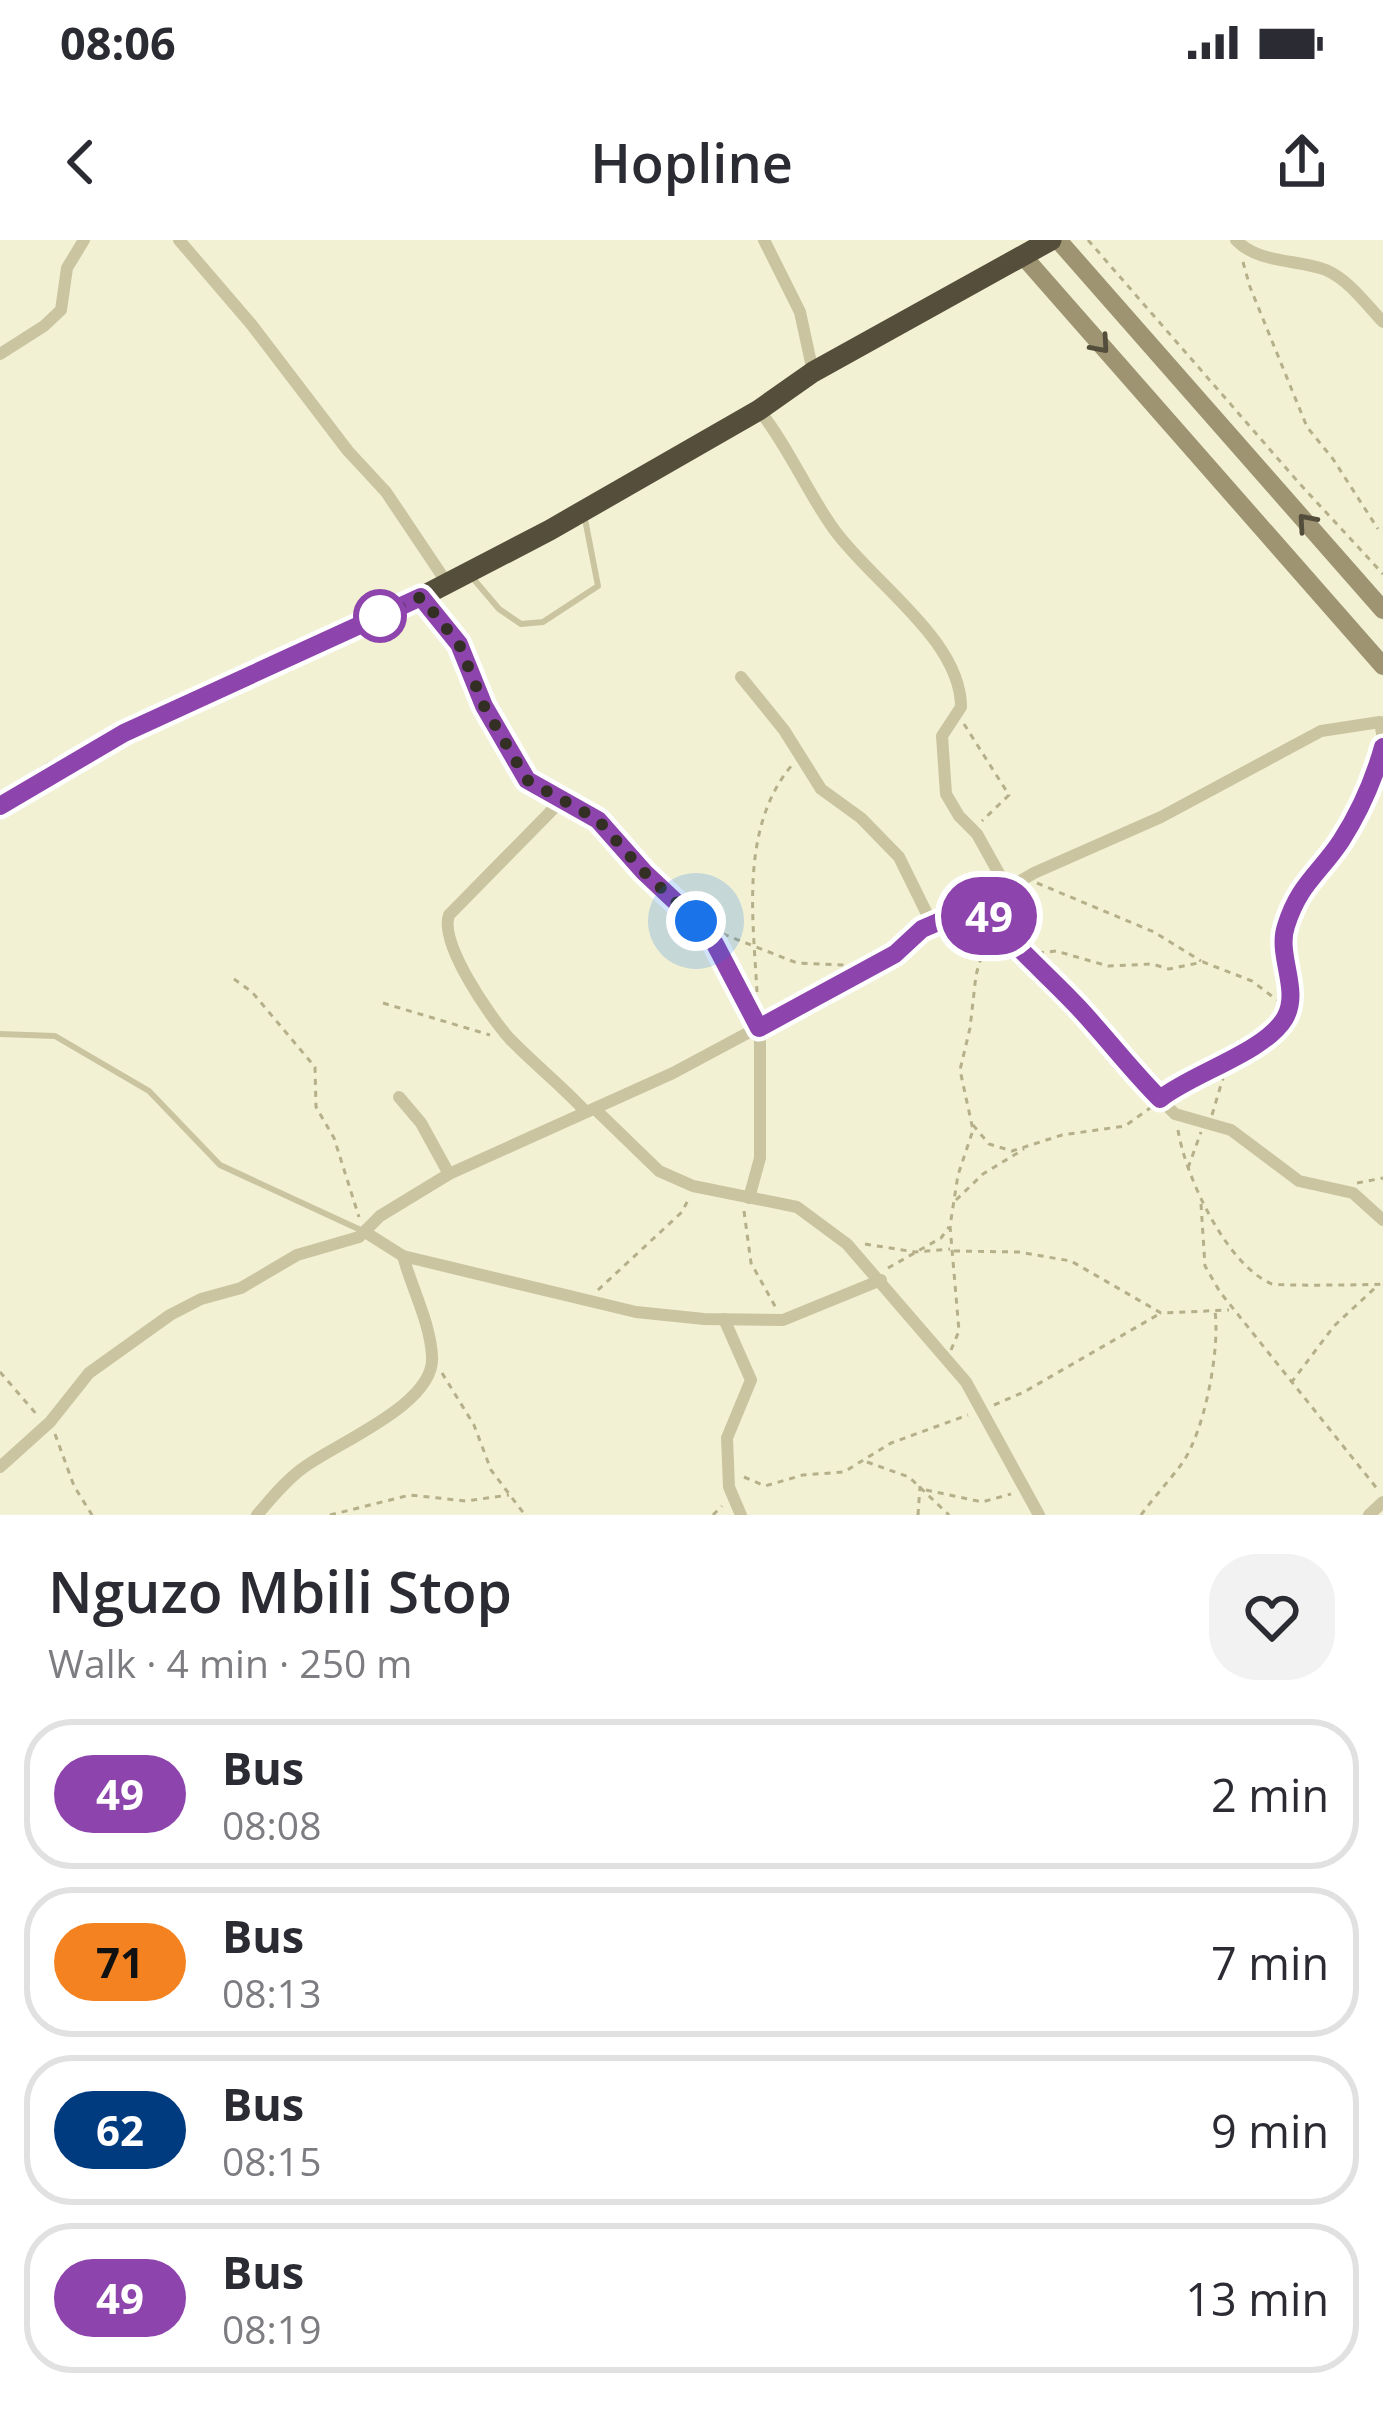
<!DOCTYPE html>
<meta charset="utf-8">
<style>
body{margin:0;font-family:"Open Sans",sans-serif;background:#f2f2f3;color:#2b2b33;height:100vh;display:flex;flex-direction:column;font-size:45px;white-space:nowrap}
*{box-sizing:border-box;margin:0}
p{font-size:39px;color:#7c7c81}
.icon{flex:none;width:66px;height:66px;fill:none;stroke:currentColor;stroke-width:2;stroke-linecap:round;stroke-linejoin:round}
.map{position:relative;height:1275px;overflow:hidden}
.panel{display:flex;flex-direction:column;background:#fff;flex:1}
.panel>*{flex:none}
.badge{padding:0 24px;border-radius:39px;font-size:42px;line-height:78px}
.you{position:absolute;width:60px;height:60px;margin:-30px;border:9px solid #fff;border-radius:50%;background:#1a73e8;box-shadow:0 0 0 18px #1a73e833}
.map>.badge{position:absolute;translate:-50% -50%;box-shadow:0 0 0 6px #fff}
.round{display:grid;place-items:center;flex:none;width:126px;height:126px;border-radius:48px;background:#f2f2f3}
.summary{display:flex;align-items:center;justify-content:space-between;height:204px;padding:0 48px}
h1{font-size:57px;font-weight:600;line-height:90px}
ul{padding:0;list-style:none}
li{display:flex;align-items:center;gap:36px;height:150px;margin:0 24px 18px;padding:0 24px;border:6px solid #e1e1e2;border-radius:48px}
li div{flex:1}
li b{display:block;font-size:45px}
li em{font-style:normal}
li .badge{min-width:132px;font-weight:700;text-align:center}
.status{display:flex;justify-content:space-between;align-items:center;height:84px;padding:0 60px;background:#fff;direction:ltr}
.status svg{height:33px;fill:currentColor}
header{display:flex;justify-content:space-between;align-items:center;height:156px;padding:0 48px;background:#fff;font-size:54px;font-weight:600}
.map>svg:first-child{display:block}
.lines{fill:none;stroke-linecap:round;stroke-linejoin:round}
.path{stroke:#b6b08a;stroke-width:3;stroke-dasharray:6 6;stroke-linecap:butt}
.lane{stroke:#cac5a0;stroke-width:6}
.street{stroke:#cac5a0;stroke-width:12}
.secondary{stroke:#9e9472;stroke-width:18}
.highway{stroke:#554e3a;stroke-width:21}
.oneway{stroke:#534d3b}
.line-casing{stroke:#fff;stroke-width:27}
.line{stroke:#8e44ad;stroke-width:18}
.walk{stroke:#332f24;stroke-width:12;stroke-dasharray:0 21.6}
.stop-dot{fill:#fff;stroke:#8e44ad;stroke-width:6}
</style>
<div class="status"><b>08:06</b><svg viewBox="0 0 49 12"><path d="M0 12V9h3v3zM5 12V6h3v6zM10 12V3h3v9zM15 12V0h3v12zM26 1h20v11H26zM47 4h2v5h-2z"/></svg></div>
<header><svg class="icon" aria-label="back" viewBox="0 0 24 24"><path d="M15 5l-7 7 7 7"/></svg>Hopline<svg class="icon" aria-label="share" viewBox="0 0 24 24"><path d="M12 15V3M7 8l5-5 5 5M5 13v7h14v-7"/></svg></header>
<div class="map">
<svg width="1383" height="1275" viewBox="0 0 1383 1275">
<rect width="100%" height="100%" fill="#f2f1d4"/>
<g class="lines">
<g class="path">
<polyline points="1088,0 1299,243 1383,334"/>
<polyline points="1243,22 1250,47 1307,187 1333,219 1378,289"/>
<polyline points="964,484 1009,555 982,581"/>
<polyline points="1037,643 1154,692 1201,721"/>
<polyline points="723,694 797,723 846,725"/>
<polyline points="1038,713 1056,711 1108,726 1152,724 1169,729 1203,722 1252,741 1277,760"/>
<polyline points="234,739 252,752 315,827 316,867 334,898 359,977"/>
<path d="M757,752C753,677 740,587 792,525"/>
<polyline points="383,763 490,795"/>
<polyline points="1212,875 1223,838"/>
<polyline points="973,885 989,904 1012,911 1062,895 1125,886 1153,866"/>
<path d="M1178,890C1185,935 1226,1025 1272,1044C1278,1046 1372,1045 1383,1044"/>
<polyline points="1188,928 1201,892"/>
<polyline points="1357,943 1383,938"/>
<polyline points="956,960 983,934 1024,909"/>
<polyline points="1201,964 1205,1026 1220,1052 1379,1251"/>
<polyline points="744,971 751,1023 776,1068"/>
<polyline points="865,1004 915,1012 950,1009"/>
<polyline points="954,1011 1018,1012 1071,1021 1161,1073 1229,1070"/>
<polyline points="888,1028 941,998 949,987"/>
<polyline points="598,1050 682,972 688,960"/>
<polyline points="951,1110 959,1091 950,986 958,935 973,890 960,830 970,788 976,735 988,693"/>
<polyline points="0,1132 38,1176"/>
<polyline points="442,1133 474,1185 491,1230 525,1275"/>
<polyline points="1291,1143 1334,1086 1376,1047"/>
<polyline points="994,1165 1024,1152 1161,1073"/>
<polyline points="55,1194 74,1246 92,1275"/>
<polyline points="867,1222 909,1237 949,1275"/>
<polyline points="744,1237 765,1246 803,1235 844,1232 891,1203 968,1175"/>
<polyline points="926,1250 982,1262 1011,1254"/>
<polyline points="330,1275 410,1255 466,1261 509,1255"/>
<polyline points="713,1275 722,1266"/>
<polyline points="918,1275 920,1246"/>
<path d="M1141,1275C1154,1257 1170,1240 1183,1222C1205,1189 1220,1110 1215,1071"/>
</g>
<g class="lane">
<polyline points="471,336 499,369 521,384 543,382 598,346 584,274"/>
<polyline points="0,794 55,796 149,851 220,925 365,992"/>
</g>
<g class="street">
<polyline points="179,0 251,84 348,211 386,252 447,343"/>
<polyline points="764,0 800,72 813,132"/>
<path d="M1236,0C1259,24 1297,19 1326,30C1349,40 1366,64 1383,82"/>
<polyline points="0,114 44,86 61,70 67,28 84,0"/>
<path d="M759,170C788,206 806,250 833,288C870,341 961,399 961,467L942,496L946,554L959,576L977,594L1007,648"/>
<polyline points="421,357 459,404 484,466 527,540 543,552 575,565 609,591 644,632 706,692 749,764 759,784 760,804 760,918 749,958"/>
<polyline points="741,437 784,490 821,549 861,578 899,617 932,684"/>
<path d="M562,560L449,675C439,703 490,777 510,799C534,824 562,846 586,872"/>
<polyline points="980,664 1004,695 1080,769 1125,824 1175,874 1231,890 1299,941 1353,953 1383,980"/>
<polyline points="399,857 421,883 449,934"/>
<path d="M1160,859C1191,834 1266,811 1285,778C1301,749 1276,711 1289,677C1300,645 1323,628 1341,601C1359,573 1374,539 1383,507"/>
<polyline points="595,869 659,931 693,946 797,967 847,1004 966,1142 1039,1275"/>
<polyline points="365,992 403,1016 636,1072 704,1079 783,1080 881,1040"/>
<polyline points="724,1079 751,1140 727,1198 729,1247 741,1275"/>
<polyline points="0,1227 50,1182 89,1133 170,1075 201,1059 241,1048 297,1015 359,997 380,976 449,934 673,833 895,714 932,684 980,664 1034,633 1161,577 1321,491 1380,482 1383,499"/>
<path d="M257,1275C271,1259 285,1241 303,1228C338,1202 436,1164 432,1116C430,1082 412,1049 403,1016"/>
<polyline points="1369,1275 1383,1262"/>
</g>
<g class="secondary">
<polyline points="1058,0 1383,370"/>
<polyline points="1024,17 1383,426"/>
</g>
<polyline class="highway" points="0,565 52,532 124,493 421,357 550,290 759,170 813,132 1051,0"/>
</g>
<defs><path id="oneway-chevron" d="M-2-3.5L2.5 0L-2 3.5" fill="none" stroke-width="1.6" stroke-linecap="round" stroke-linejoin="round" transform="scale(3)"/></defs>
<g class="oneway">
<use href="#oneway-chevron" transform="translate(1101 105) rotate(49)"/>
<use href="#oneway-chevron" transform="translate(1306 282) rotate(-131)"/>
</g>
<g class="lines">
<defs>
<path id="line" d="M0,566L124,493L421,357L459,404L484,466L527,540L598,580L644,632L696,681L715,704L759,788L895,714L922,689L980,664C1009,702 1045,732 1078,767C1106,797 1131,830 1160,859C1192,833 1264,813 1285,778C1301,750 1276,715 1286,686C1299,644 1319,634 1341,601C1359,573 1374,539 1383,507"/>
</defs>
<use href="#line" class="line-casing"/>
<use href="#line" class="line"/>
<polyline class="walk" points="380,376 421,357 459,404 484,466 527,540 598,580 644,632 696,681"/>
</g>
<circle class="stop-dot" cx="380" cy="376" r="24"/>
</svg>
<div class="you" style="left:696px;top:681px"></div>
<b class="badge" style="left:989px;top:676px;background:#8e44ad;color:#fff">49</b>
</div>
<section class="panel">
<div class="summary"><div><h1>Nguzo Mbili Stop</h1><p>Walk · 4 min · 250 m</p></div><a class="round"><svg class="icon" aria-label="heart" viewBox="0 0 24 24"><path d="M12 20l-8-8c-3-5 5-10 8-4 3-6 11-1 8 4z"/></svg></a></div>
<ul>
<li><span class="badge" style="background:#8e44ad;color:#fff">49</span><div><b>Bus</b><p>08:08</p></div><em>2 min</em></li>
<li><span class="badge" style="background:#f58220;color:#111">71</span><div><b>Bus</b><p>08:13</p></div><em>7 min</em></li>
<li><span class="badge" style="background:#003b80;color:#fff">62</span><div><b>Bus</b><p>08:15</p></div><em>9 min</em></li>
<li><span class="badge" style="background:#8e44ad;color:#fff">49</span><div><b>Bus</b><p>08:19</p></div><em>13 min</em></li>
</ul>
</section>
